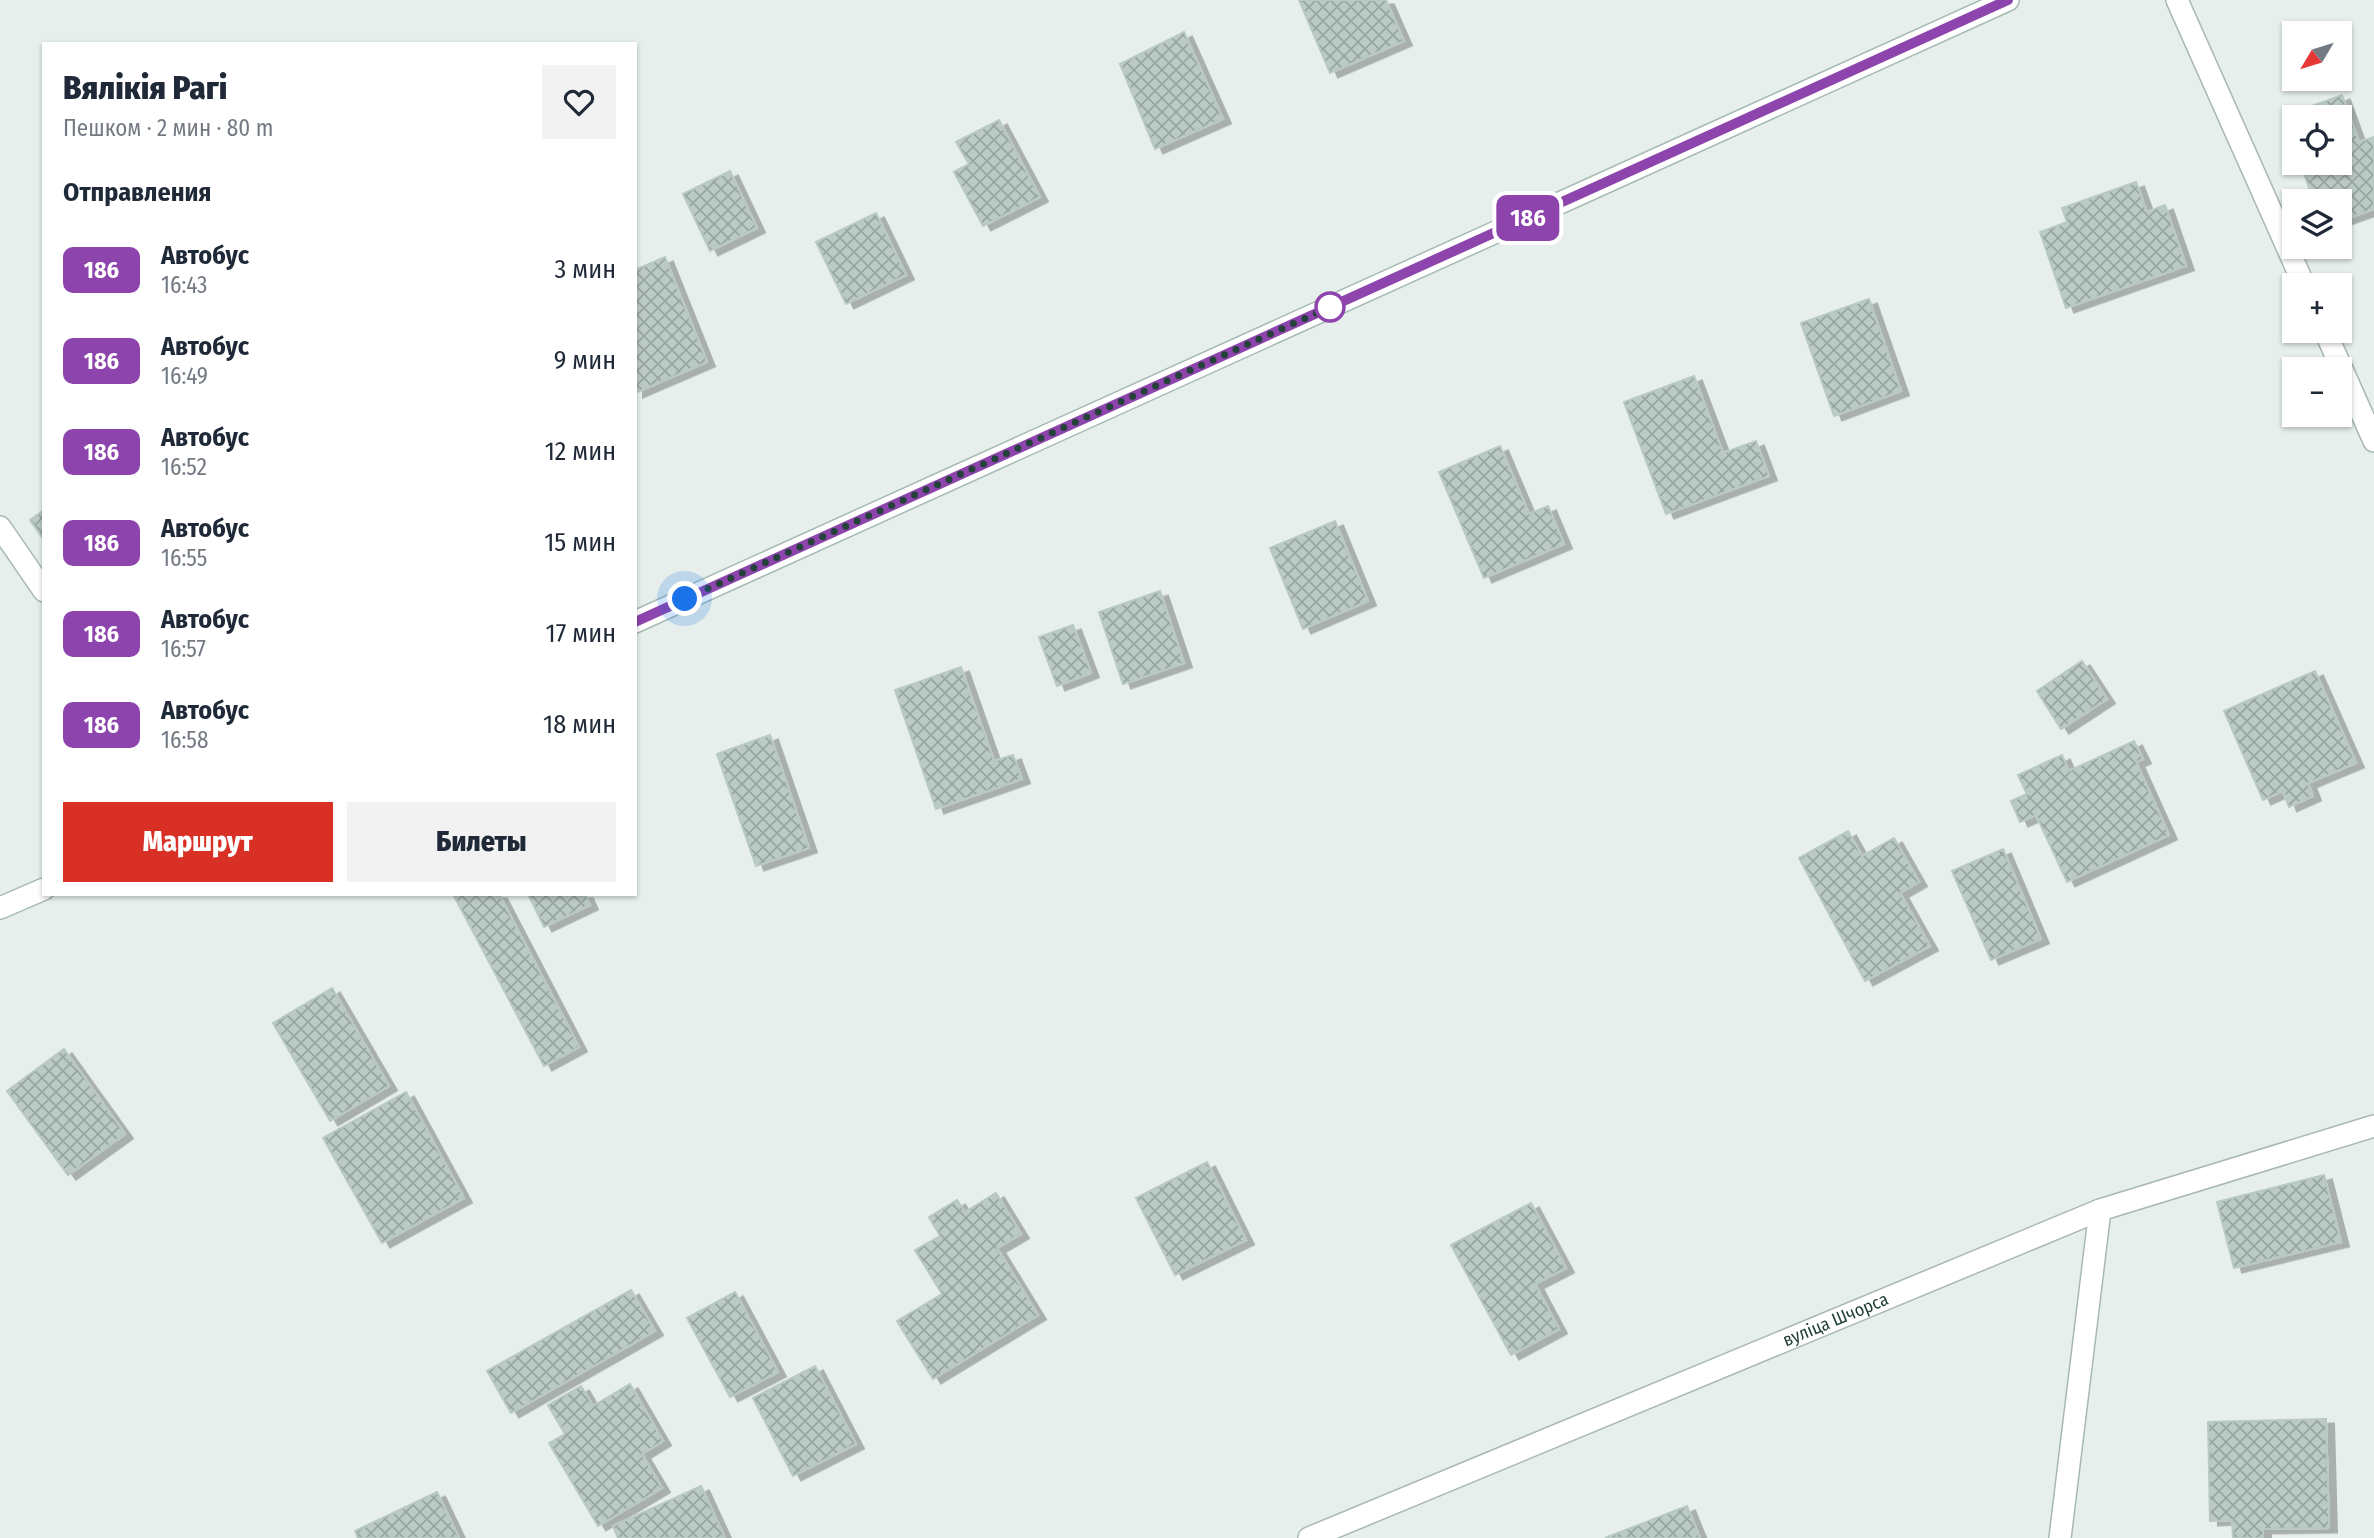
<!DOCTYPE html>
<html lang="ru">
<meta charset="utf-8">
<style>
body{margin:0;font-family:"Fira Sans Condensed",sans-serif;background:#f2f2f3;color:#1f2937;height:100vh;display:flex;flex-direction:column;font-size:26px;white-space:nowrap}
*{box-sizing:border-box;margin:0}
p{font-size:23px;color:#747a83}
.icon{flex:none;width:38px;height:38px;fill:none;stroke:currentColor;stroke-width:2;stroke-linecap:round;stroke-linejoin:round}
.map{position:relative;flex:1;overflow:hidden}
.drawer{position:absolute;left:42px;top:42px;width:595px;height:854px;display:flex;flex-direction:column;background:#fff;border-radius:0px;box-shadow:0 2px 5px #0004}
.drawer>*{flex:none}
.badge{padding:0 14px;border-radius:10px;font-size:24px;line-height:46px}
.needle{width:46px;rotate:232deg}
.tools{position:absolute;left:2282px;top:21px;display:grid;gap:14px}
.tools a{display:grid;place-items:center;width:70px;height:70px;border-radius:0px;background:#fff;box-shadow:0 2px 5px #0004;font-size:35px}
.you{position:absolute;width:35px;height:35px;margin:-18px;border:5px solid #fff;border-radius:50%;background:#1a73e8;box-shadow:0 0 0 10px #1a73e833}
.map>.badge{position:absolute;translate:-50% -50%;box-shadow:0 0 0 4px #fff}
h2{padding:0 21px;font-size:26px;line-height:63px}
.round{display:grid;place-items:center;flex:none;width:74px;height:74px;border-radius:0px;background:#f2f2f3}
.overview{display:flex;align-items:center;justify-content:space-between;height:119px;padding:0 21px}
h1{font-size:33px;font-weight:800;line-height:52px}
.action{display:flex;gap:14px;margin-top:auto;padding:14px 21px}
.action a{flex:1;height:80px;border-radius:0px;background:#d93025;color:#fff;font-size:28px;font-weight:800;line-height:80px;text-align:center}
.action a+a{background:#f2f2f3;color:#1f2937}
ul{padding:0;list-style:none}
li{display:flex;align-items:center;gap:21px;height:91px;padding:0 21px}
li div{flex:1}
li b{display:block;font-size:26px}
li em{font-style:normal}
li .badge{min-width:77px;font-weight:700;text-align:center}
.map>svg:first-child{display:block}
.building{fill:url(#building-cross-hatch);stroke:#b8c9c2;stroke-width:2;filter:url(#shadow)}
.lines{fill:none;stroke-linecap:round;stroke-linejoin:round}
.minor-casing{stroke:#a8b8b2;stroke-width:24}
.secondary-casing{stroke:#a4bbb3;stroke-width:24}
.minor{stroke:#fff;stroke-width:21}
.secondary{stroke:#fff;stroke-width:21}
.line-casing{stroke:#fff;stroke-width:16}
.line{stroke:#8e44ad;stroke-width:10}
.walk{stroke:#24423a;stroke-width:7;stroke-dasharray:0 12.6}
.stop-dot{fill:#fff;stroke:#8e44ad;stroke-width:3.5}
.labels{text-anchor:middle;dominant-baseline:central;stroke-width:5;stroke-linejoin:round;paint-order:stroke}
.street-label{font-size:18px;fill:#24423a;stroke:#f7fbf9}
</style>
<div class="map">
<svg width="2374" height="1538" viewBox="0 0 2374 1538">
<defs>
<pattern id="building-cross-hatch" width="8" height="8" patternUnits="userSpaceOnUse" patternTransform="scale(1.75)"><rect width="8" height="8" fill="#bbcac4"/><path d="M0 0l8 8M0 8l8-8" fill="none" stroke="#98a6a0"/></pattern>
<filter id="shadow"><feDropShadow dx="8" dy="4.5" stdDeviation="0" flood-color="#0004"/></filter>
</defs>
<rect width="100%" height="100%" fill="#e6efeb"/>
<g class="building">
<polygon points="1299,0 1386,0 1404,41 1330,73"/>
<polygon points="1184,32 1223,119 1155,149 1120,64"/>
<polygon points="2342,95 2359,142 2374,137 2374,209 2340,221 2340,201 2314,201 2300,163 2340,163 2340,117 2294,117 2294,145 2284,116"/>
<polygon points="999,120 1040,197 983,226 954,172 969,164 956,142"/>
<polygon points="730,171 757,228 710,251 683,194"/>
<polygon points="2136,182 2147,212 2165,205 2186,266 2066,308 2040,232 2067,222 2062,208"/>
<polygon points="876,213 906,275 846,304 816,242"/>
<polygon points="665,257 707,362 635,393 635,270"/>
<polygon points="1869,299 1901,391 1834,416 1801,323"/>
<polygon points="1694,376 1723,453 1756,441 1769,476 1666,514 1624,402"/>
<polygon points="1500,446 1529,514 1548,506 1564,544 1484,578 1439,472"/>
<polygon points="44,510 44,540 30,520"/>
<polygon points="1335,521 1368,601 1303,629 1270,548"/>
<polygon points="1160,591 1184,663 1123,684 1099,612"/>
<polygon points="1073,625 1091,673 1057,686 1039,637"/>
<polygon points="2082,661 2107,699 2061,729 2037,691"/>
<polygon points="961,667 994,761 1013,755 1022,779 936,809 895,690"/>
<polygon points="2315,671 2356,763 2308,783 2313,796 2289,807 2283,791 2263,800 2224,711"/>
<polygon points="770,735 809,848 756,866 717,754"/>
<polygon points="2134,741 2143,759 2136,762 2169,835 2067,882 2036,815 2020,822 2011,801 2027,794 2018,775 2062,755 2069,771"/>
<polygon points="1848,831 1862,856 1894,838 1919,882 1900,893 1930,946 1865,981 1799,858"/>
<polygon points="2003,849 2041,939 1991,960 1952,871"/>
<polygon points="453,894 499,894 579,1047 544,1066"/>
<polygon points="528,894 585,894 590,905 544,927"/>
<polygon points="332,988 389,1086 330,1121 273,1023"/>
<polygon points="64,1049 125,1134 68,1175 7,1091"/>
<polygon points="406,1092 464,1198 382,1243 323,1138"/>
<polygon points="1207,1162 1246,1240 1175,1275 1136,1198"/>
<polygon points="2324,1175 2341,1242 2234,1268 2217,1202"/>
<polygon points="996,1193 1021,1234 997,1248 1038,1315 933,1379 897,1321 942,1294 915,1250 940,1236 929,1217 957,1200 965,1212"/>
<polygon points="1531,1203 1566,1268 1535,1284 1559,1329 1511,1355 1451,1245"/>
<polygon points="631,1290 655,1331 511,1413 487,1371"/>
<polygon points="735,1292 778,1372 730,1397 687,1318"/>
<polygon points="815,1366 856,1444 793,1476 753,1398"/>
<polygon points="630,1384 663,1441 642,1454 662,1488 598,1526 549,1443 565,1434 548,1405 581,1386 593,1406"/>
<polygon points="2326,1419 2329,1528 2263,1529 2263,1538 2233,1538 2232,1520 2210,1521 2208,1422"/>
<polygon points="701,1486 725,1538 618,1538 613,1526"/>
<polygon points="437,1492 459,1538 358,1538 355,1531"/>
<polygon points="1687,1506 1700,1538 1605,1538"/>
</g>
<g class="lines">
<defs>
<g id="minor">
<polyline points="2177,0 2304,285"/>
<polyline points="2325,331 2374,441"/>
<polyline points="0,527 44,591"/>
<path id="s1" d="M1309,1538L2100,1210L2374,1126"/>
<polyline points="2060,1538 2100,1210"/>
</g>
<g id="secondary">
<polyline points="635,622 2008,0"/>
<polyline points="0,908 44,889"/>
</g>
</defs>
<use href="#minor" class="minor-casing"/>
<use href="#secondary" class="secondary-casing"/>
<use href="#minor" class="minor"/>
<use href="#secondary" class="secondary"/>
</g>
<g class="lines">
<defs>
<polyline id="line" points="635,622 2008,0"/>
</defs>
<use href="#line" class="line-casing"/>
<use href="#line" class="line"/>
<polyline class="walk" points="685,599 1330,307"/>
</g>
<circle class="stop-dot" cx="1330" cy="307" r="14"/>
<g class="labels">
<g class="street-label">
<text stroke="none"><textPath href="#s1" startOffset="570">вуліца Шчорса</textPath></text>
</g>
</g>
</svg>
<div class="tools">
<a><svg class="needle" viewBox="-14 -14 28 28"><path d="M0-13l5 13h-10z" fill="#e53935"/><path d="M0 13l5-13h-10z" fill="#747a83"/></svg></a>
<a><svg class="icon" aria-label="locate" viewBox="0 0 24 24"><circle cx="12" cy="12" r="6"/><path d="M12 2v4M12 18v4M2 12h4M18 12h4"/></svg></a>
<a><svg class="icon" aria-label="layers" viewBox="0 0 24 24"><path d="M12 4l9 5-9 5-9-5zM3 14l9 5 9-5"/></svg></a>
<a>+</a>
<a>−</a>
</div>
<div class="you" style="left:685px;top:599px"></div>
<b class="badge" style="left:1528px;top:218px;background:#8e44ad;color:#fff">186</b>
<section class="drawer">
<div class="overview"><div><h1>Вялікія Рагі</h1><p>Пешком · 2 мин · 80 m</p></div><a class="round"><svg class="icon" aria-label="heart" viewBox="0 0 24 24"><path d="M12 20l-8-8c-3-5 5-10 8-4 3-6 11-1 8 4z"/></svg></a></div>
<h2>Отправления</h2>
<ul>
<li><span class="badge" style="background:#8e44ad;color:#fff">186</span><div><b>Автобус</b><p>16:43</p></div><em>3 мин</em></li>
<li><span class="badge" style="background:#8e44ad;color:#fff">186</span><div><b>Автобус</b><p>16:49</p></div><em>9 мин</em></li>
<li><span class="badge" style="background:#8e44ad;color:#fff">186</span><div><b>Автобус</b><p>16:52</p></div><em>12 мин</em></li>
<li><span class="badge" style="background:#8e44ad;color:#fff">186</span><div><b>Автобус</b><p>16:55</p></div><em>15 мин</em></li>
<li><span class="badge" style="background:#8e44ad;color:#fff">186</span><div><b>Автобус</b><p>16:57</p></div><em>17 мин</em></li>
<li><span class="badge" style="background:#8e44ad;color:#fff">186</span><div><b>Автобус</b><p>16:58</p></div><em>18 мин</em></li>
</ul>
<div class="action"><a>Маршрут</a><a>Билеты</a></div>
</section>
</div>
